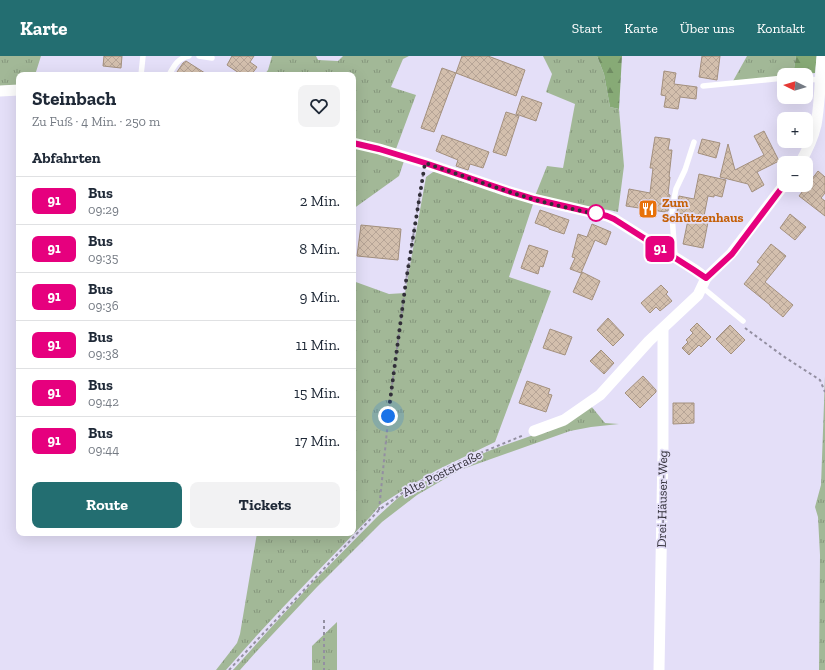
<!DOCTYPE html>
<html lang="de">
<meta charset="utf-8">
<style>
body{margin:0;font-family:"Zilla Slab",serif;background:#f2f2f3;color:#1f2937;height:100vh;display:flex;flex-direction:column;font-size:15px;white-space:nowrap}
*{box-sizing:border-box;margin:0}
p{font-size:13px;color:#747a83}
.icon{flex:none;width:22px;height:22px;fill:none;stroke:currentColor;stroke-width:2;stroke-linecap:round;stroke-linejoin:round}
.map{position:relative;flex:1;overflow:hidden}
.details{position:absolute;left:16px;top:16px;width:340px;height:464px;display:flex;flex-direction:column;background:#fff;border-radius:8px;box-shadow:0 4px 16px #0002}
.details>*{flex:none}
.badge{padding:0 8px;border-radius:6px;font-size:14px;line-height:26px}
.needle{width:26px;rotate:275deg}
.fabs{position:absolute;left:777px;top:12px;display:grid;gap:8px}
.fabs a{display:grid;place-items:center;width:36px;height:36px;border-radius:8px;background:#fff;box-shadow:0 4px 16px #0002;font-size:20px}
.you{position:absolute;width:20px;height:20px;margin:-10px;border:3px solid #fff;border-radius:50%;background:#1a73e8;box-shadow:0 0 0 6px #1a73e833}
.map>.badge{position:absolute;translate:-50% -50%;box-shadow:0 0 0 2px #fff}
h2{padding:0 16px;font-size:15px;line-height:36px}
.round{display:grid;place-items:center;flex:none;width:42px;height:42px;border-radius:8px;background:#f2f2f3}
.head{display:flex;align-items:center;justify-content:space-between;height:68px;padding:0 16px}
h1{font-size:19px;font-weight:700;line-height:30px}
.primary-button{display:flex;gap:8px;margin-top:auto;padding:8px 16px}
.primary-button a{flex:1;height:46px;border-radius:8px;background:#236e71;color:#fff;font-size:16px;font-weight:700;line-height:46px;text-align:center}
.primary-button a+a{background:#f2f2f3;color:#1f2937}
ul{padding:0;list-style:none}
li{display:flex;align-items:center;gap:12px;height:48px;padding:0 16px;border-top:1px solid #e0e1e3}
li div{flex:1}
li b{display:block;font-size:15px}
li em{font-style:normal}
li .badge{min-width:44px;font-weight:700;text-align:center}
header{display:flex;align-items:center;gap:24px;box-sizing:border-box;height:56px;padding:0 20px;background:#236e71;color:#fff}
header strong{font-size:19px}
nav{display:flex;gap:22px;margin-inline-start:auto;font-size:14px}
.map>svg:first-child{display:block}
.grass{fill:url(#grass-tufts)}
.forest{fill:url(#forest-firs)}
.building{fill:url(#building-cross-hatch);stroke:#a3907e}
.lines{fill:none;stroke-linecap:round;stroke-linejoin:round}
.path{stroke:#938fa1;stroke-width:2;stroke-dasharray:3 3;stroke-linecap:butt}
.service{stroke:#fff;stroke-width:5.5}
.minor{stroke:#fff;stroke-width:11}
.line-casing{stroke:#fff;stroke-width:9}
.line{stroke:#e6007e;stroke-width:6}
.walk{stroke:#312f38;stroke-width:4;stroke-dasharray:0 7.2}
.stop-dot{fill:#fff;stroke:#e6007e;stroke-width:2}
.labels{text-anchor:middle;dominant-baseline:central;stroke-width:3.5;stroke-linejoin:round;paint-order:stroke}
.food-label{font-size:13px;font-weight:bold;fill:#c56008;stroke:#e4dff8;text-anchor:start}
.street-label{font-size:13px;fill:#312f38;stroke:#e4dff8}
</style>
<header>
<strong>Karte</strong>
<nav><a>Start</a><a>Karte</a><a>Über uns</a><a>Kontakt</a></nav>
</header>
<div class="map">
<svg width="825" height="614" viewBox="0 0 825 614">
<defs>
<pattern id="grass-tufts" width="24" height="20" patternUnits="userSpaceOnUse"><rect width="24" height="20" fill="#a2b897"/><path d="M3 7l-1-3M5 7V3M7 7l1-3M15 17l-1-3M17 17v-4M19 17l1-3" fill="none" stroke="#85967c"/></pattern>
<pattern id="forest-firs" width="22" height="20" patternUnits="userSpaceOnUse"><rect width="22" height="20" fill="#87aa76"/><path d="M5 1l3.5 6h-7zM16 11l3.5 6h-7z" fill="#6f8b62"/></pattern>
<pattern id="building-cross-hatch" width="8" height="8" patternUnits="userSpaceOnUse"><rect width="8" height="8" fill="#d3bfad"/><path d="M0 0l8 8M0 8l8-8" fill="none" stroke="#b6a496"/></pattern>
</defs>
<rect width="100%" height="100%" fill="#e4dff8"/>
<g class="grass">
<polygon points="0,0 41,0 35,19 19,19 19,29 0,30"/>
<polygon points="272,0 316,0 318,4 338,5 343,0 409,0 403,3 391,31 416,39 396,93 353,83 353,19 264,19 268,14"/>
<polygon points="543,0 597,0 604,18 610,51 619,53 624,110 618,156 609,154 572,148 535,140 547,110 563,112 575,48 546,36 552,18"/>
<polygon points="747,0 796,0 793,19 784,19 784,20 733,25"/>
<polygon points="353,91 404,105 399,120 353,153"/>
<path d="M433,116H439L533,148L509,221L551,235L495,386L437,414L408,431L380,449L371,460C322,511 272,561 226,614H216L237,587L240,578L257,477H353V225L389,238L405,237L426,121Z"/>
<polygon points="825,320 825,614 819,614 820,499 818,461 815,451 821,429"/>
<polygon points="591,350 605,367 619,368 591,371 570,375 460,414 417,439 382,466 317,531 256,596 240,614 233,614 277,565 312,527 377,461 399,441 422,427 456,409 491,394 556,371"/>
<polygon points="337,566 337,614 312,614 312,590"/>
</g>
<g class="forest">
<polygon points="597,0 622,0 619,53 610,51 604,18"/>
<polygon points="796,0 817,0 815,17 793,19"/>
</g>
<g class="building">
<polygon points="104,0 122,0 121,12 103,10"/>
<polygon points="232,0 254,0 250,6 257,11 251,19 242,19 227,9"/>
<polygon points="462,0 488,0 525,14 516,40 456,17"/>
<polygon points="702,0 720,0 717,24 699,21"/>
<polygon points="186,5 208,19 175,19 183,7"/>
<polygon points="442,12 456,17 434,76 421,72"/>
<polygon points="664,15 676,17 674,28 697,31 696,43 680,41 678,53 664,51 666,40 661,39"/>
<polygon points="522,40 542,47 536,65 516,58"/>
<polygon points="506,56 519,60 506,100 493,96"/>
<polygon points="764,75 779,105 757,116 764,129 752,136 748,128 720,121 728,88 735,114 764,99 754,80"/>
<polygon points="442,79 489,96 483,112 470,108 468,114 456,110 458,104 436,95"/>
<polygon points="655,81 670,83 668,94 672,94 669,121 670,121 668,138 670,139 668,155 665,155 665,156 626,150 629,133 650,137 653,112 650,112"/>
<polygon points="702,83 720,87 716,102 698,97"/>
<polygon points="818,115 825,121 825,137 821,142 825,145 825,160 799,140"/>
<polygon points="699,118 726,124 722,141 714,139 714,141 708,140 704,160 709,161 703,192 683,188 689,159 677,157 679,140 694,143"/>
<polygon points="540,154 569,164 564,178 549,173 549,172 535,167"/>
<polygon points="790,158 806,171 795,184 780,172"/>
<polygon points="592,168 611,176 606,189 595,184 581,217 570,213 575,202 572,201 578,178 587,181"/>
<polygon points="361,169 401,173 398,204 357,200"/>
<polygon points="771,188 786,200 765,226 793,249 783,261 770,250 770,249 744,228 760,208 757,206"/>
<polygon points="529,189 548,195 543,211 540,210 538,218 521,212"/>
<polygon points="582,216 600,225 592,244 573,236"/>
<polygon points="661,229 668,236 666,238 672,245 660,255 656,251 650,257 641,247"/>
<polygon points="608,262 624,279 613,290 597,274"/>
<polygon points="697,267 711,281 701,291 699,289 689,299 682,292 688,286 686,284 693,277 690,274"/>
<polygon points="730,269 745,284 731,298 716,283"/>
<polygon points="550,273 572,281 565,299 543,292"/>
<polygon points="601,294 614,307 604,318 590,305"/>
<polygon points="643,320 656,334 656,336 640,352 625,337"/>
<polygon points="527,325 550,333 548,338 552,339 546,356 519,347"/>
<polygon points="673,347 694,347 694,367 673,368"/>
</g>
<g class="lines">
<g class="path">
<polyline points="745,272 783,300 820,324 825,336"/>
<polyline points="379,454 390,345 406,225 423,119"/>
<polyline points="324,564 324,614"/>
<polyline points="229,614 379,454 412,430 456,407 524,379"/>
</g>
<g class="service">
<polyline points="199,0 212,2"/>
<polyline points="141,19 143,0"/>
<path d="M169,19C174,10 178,2 189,0"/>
<polyline points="806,23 820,24"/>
<polyline points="703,30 784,22"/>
<polyline points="675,200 672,160 673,148 676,133 685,114 694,86"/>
<polyline points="702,231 743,265"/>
</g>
<g class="minor">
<polyline points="0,35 19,34"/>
<polyline points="353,87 379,93 425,107 507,135 534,143 607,160 614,163 695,214 706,222"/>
<path d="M800,107C807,95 813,82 816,69C820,47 820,23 822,0"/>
<polyline points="534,375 564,364 600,339 649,285 698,239 706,222 731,198 784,129"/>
<polyline points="659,614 663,396 663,273"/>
</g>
</g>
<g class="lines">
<defs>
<polyline id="line" points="353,87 379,93 425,107 508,135 534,143 607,160 614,163 694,214 706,222 732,198 784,129"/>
</defs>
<use href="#line" class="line-casing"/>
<use href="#line" class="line"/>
<path class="walk" d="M388,360L406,225L425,107C467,121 508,137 551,148C566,151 581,156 596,157"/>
</g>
<defs>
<symbol id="restaurant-square" viewBox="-11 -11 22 22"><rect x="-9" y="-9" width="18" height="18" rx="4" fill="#e8710a" stroke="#e4dff8"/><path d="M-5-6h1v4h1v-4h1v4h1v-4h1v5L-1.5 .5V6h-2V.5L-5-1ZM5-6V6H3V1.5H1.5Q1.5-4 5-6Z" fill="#fff"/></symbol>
</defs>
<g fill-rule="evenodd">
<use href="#restaurant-square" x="637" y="142" width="22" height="22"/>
</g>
<circle class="stop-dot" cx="596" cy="157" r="8"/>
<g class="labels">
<g class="food-label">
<text x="662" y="146">Zum<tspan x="662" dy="15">Schützenhaus</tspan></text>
</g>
<g class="street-label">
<text transform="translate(442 417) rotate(-27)">Alte Poststraße</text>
<text transform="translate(662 443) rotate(-89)">Drei-Häuser-Weg</text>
</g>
</g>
</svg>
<div class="fabs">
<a><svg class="needle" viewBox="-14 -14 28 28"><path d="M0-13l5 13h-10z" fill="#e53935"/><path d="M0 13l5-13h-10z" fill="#747a83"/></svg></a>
<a>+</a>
<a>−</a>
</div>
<div class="you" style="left:388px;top:360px"></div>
<b class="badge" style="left:660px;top:193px;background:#e6007e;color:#fff">91</b>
<section class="details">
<div class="head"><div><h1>Steinbach</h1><p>Zu Fuß · 4 Min. · 250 m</p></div><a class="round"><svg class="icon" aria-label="heart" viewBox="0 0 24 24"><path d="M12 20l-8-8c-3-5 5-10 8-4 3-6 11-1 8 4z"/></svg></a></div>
<h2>Abfahrten</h2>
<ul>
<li><span class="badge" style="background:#e6007e;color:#fff">91</span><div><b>Bus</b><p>09:29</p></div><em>2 Min.</em></li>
<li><span class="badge" style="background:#e6007e;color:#fff">91</span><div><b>Bus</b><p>09:35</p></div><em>8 Min.</em></li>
<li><span class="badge" style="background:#e6007e;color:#fff">91</span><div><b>Bus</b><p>09:36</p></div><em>9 Min.</em></li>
<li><span class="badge" style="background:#e6007e;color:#fff">91</span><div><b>Bus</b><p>09:38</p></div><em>11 Min.</em></li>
<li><span class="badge" style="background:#e6007e;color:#fff">91</span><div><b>Bus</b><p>09:42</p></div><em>15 Min.</em></li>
<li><span class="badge" style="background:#e6007e;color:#fff">91</span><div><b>Bus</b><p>09:44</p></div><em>17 Min.</em></li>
</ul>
<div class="primary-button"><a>Route</a><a>Tickets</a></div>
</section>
</div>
